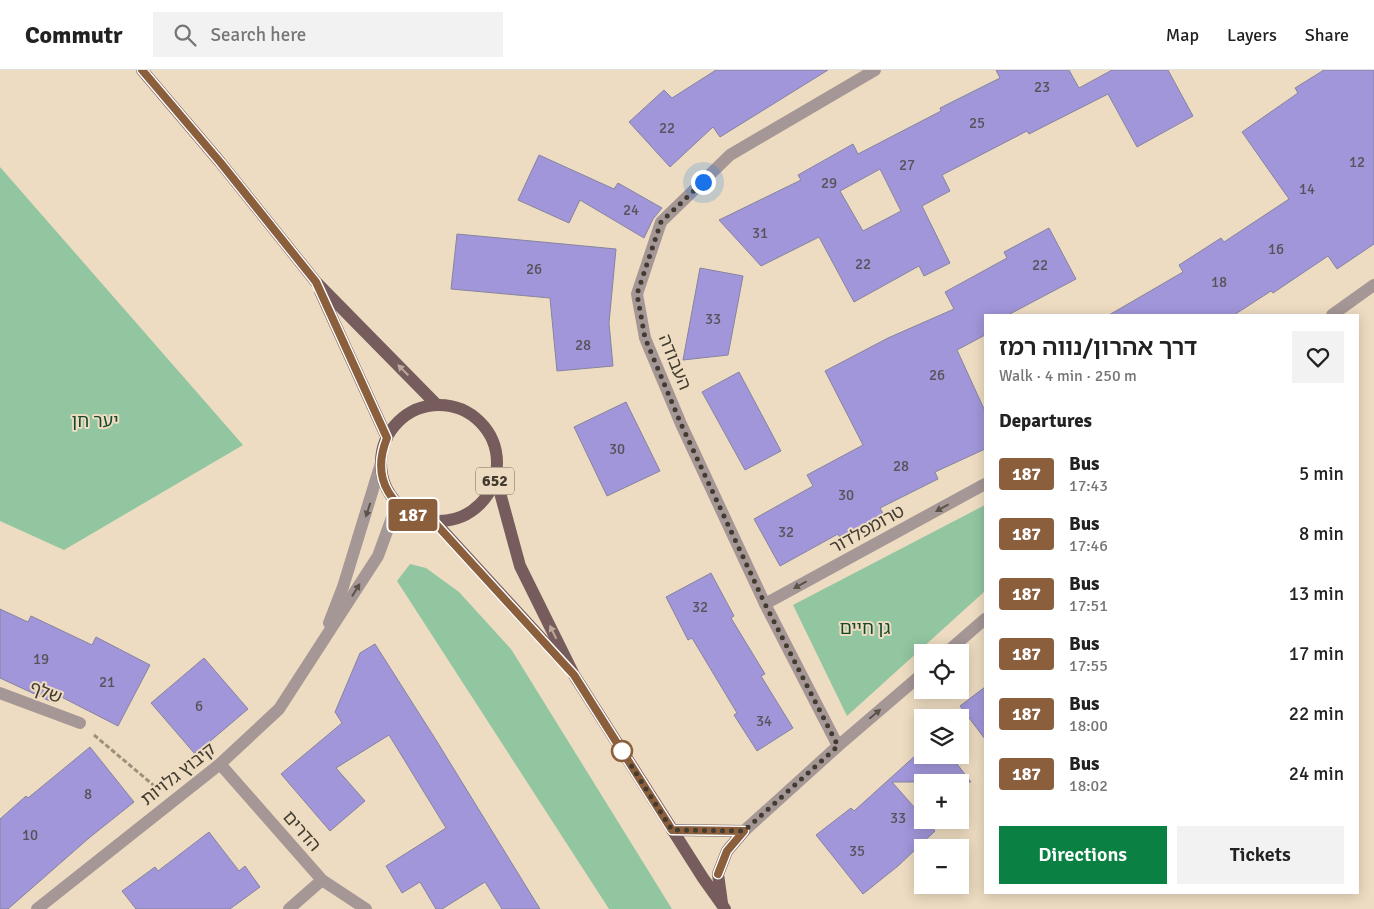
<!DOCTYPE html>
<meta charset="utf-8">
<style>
body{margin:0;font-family:Signika,"Noto Sans Hebrew",sans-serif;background:#f2f2f2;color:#222;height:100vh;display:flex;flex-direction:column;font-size:19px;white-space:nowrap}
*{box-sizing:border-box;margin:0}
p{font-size:16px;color:#767676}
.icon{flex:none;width:28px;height:28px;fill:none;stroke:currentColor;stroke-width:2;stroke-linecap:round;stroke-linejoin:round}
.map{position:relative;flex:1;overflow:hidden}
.panel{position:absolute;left:984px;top:244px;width:375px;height:580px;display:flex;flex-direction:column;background:#fff;border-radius:0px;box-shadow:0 2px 12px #0003}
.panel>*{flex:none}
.badge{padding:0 10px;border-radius:4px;font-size:18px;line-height:32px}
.tools{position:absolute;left:914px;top:574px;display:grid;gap:10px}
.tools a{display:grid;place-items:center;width:55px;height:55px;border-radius:0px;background:#fff;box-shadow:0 2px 12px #0003;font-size:25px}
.you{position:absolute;width:25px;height:25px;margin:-12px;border:4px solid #fff;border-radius:50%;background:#1a73e8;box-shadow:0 0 0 8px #1a73e833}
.map>.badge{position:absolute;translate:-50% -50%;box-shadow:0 0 0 2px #fff}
h2{padding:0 15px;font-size:19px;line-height:45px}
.round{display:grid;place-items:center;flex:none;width:52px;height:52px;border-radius:0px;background:#f2f2f2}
.headline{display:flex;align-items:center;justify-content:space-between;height:85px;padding:0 15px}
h1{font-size:24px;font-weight:600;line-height:38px}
.primary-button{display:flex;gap:10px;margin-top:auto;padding:10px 15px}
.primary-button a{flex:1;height:58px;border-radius:0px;background:#0b8043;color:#fff;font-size:20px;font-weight:600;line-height:58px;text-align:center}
.primary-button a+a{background:#f2f2f2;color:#222}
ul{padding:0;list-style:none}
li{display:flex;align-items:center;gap:15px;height:60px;padding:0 15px}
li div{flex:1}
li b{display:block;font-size:19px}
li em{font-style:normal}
li .badge{min-width:55px;font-weight:700;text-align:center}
header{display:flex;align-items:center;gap:30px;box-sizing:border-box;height:70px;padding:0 25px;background:#fff;border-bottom:1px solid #e0e0e0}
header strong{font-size:24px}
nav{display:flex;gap:28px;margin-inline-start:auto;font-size:18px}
.search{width:350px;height:45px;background:#f2f2f2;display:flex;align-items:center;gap:12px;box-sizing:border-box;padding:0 18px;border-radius:0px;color:#767676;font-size:19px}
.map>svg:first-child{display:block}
.green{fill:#91c6a1}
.building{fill:#a096d9;stroke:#87849f;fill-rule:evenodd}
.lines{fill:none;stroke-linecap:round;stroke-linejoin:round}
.path{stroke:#9d917d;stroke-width:3;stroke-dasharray:5 2.5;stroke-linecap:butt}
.minor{stroke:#a69797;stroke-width:12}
.major{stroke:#765c5d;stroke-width:12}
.oneway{fill:#bda999}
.oneway2{fill:#5b524a}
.line-casing{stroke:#fff;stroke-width:11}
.line{stroke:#8b5e3c;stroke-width:8}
.walk{stroke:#423b30;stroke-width:5;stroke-dasharray:0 9}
.stop-dot{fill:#fff;stroke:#8b5e3c;stroke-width:2.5}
.labels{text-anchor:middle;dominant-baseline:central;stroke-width:4;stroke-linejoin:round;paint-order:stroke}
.number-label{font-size:15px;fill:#5a525a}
.shield{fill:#eddcc1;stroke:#756b5c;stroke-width:1}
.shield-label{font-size:16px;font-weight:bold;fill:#423b30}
.street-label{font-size:18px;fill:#423b30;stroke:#eddcc1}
.park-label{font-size:18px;fill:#15492a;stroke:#eddcc1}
</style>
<header>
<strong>Commutr</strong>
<div class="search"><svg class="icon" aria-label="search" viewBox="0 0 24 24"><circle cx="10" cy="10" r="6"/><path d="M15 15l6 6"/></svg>Search here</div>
<nav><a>Map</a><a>Layers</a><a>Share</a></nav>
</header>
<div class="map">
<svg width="1374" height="839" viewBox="0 0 1374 839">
<rect width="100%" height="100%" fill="#eddcc1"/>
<g class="green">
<polygon points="0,97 243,375 64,480 0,451"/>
<polygon points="985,435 985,521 847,646 793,535"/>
<polygon points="410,494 426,498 459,522 511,579 672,839 609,839 397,511"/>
</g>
<g class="building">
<polygon points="716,0 828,0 720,67 713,57 670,97 629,52 664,20 672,28"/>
<path d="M996,0H1069L1079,18L1112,0H1168L1193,46L1137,77L1108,24L1029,64L1027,61L942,105L950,121L922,136L950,193L924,206L919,196L854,232L819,167L761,196L719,150L801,110L798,105L853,74L858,84L941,41L940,38L1000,8ZM880,99L901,141L863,161L840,121Z"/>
<polygon points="1324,0 1374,0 1374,174 1337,199 1328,186 1273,223 1271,221 1234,245 1109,245 1183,202 1179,195 1221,168 1224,172 1289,129 1242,62 1298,23 1295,18"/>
<polygon points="539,85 614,119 618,113 662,138 653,149 644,168 580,130 569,153 518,130"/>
<polygon points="1049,158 1076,209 1008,245 985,245 985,265 957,280 985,341 985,379 935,402 938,409 880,438 884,445 840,468 838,464 780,496 754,449 813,416 807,405 863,375 825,301 888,268 954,239 945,222 1007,188 1004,182"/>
<polygon points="457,164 616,179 609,253 613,296 557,301 550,228 451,219"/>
<polygon points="700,198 743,206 728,285 683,290"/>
<polygon points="739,302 781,381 745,400 702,322"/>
<polygon points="626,332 660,401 607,426 574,357"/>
<polygon points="711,503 734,546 731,548 765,604 761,606 793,658 757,681 734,645 737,643 692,568 688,570 666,527"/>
<polygon points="0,539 28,552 31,546 92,575 96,567 150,595 118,656 40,616 54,633 0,608"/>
<polygon points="375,574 436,670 540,839 502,839 485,812 442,839 436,839 420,812 402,823 386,796 446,758 389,665 336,698 365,731 330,761 281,704 342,653 335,642 360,583"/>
<polygon points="204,588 248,639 195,684 151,633"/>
<polygon points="985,617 985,669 960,636"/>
<polygon points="90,677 134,732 89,768 8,839 0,839 0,749 26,726 28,728"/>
<polygon points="916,685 950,685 971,712 892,712 922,746 922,750 926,750 935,761 898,796 863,824 816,765 851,738 854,741"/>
<polygon points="209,762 239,801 245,796 260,817 230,839 136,839 122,821 155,797 158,801"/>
</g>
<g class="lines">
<polyline class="path" points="94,665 158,719"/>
<g class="minor">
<polyline points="1332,245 1374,215"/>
<polyline points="765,534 985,414"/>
<polyline points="329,553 343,517 381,393"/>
<polyline points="947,582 985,549"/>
<polyline points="0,623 80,653"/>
<polyline points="838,676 765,534 681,354 645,268 637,224 661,152 730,85 875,0"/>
<polyline points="220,694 322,810 366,839"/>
<polyline points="744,761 838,676 922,604"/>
<polyline points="37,839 220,694 279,639 378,486 397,434"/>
<polyline points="289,839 322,810"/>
</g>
<g class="major">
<polyline points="142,0 220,92 316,212 437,335"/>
<polyline points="320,221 387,368"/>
<circle cx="439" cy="393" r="58"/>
<polyline points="496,408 520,496 574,605 703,808 725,839"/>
<polyline points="434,451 563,592"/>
<polyline points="672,760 744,761"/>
<polyline points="722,833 718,804 727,781 744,761"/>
</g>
</g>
<defs><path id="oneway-solid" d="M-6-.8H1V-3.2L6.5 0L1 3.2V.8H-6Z" transform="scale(1.25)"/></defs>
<g class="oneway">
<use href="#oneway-solid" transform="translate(403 300) rotate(-135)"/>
<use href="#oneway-solid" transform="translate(553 562) rotate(-116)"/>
</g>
<g class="oneway2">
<use href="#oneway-solid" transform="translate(942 438) rotate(151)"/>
<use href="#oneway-solid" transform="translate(368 440) rotate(108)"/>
<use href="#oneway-solid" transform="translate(800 515) rotate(151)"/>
<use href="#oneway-solid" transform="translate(356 520) rotate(-58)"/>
<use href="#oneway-solid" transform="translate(875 644) rotate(-40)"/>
</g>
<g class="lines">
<defs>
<path id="line" d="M142,0L220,92L316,212L387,368C370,410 392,442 434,452L574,605L672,760L744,761L727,781L718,804"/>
</defs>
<use href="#line" class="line-casing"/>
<use href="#line" class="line"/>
<polyline class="walk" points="622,681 672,760 744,761 838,676 765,534 681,354 645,268 637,224 661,152 703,112"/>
</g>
<circle class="stop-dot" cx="622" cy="681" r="10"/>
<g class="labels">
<g class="number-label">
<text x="1042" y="17">23</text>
<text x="977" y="53">25</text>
<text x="667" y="58">22</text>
<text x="1357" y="92">12</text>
<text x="907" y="95">27</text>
<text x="829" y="113">29</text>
<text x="1307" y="119">14</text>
<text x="631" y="140">24</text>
<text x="760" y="163">31</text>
<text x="1276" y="179">16</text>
<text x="863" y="194">22</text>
<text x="1040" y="195">22</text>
<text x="534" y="199">26</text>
<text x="1219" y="212">18</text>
<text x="713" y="249">33</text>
<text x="583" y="275">28</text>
<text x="937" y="305">26</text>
<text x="617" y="379">30</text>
<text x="901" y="396">28</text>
<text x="846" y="425">30</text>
<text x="786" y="462">32</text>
<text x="700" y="537">32</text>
<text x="41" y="589">19</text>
<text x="107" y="612">21</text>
<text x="199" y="636">6</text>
<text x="764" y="651">34</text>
<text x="88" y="724">8</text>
<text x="898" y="748">33</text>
<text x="30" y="765">10</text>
<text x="857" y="781">35</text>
</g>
<rect class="shield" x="476" y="397.5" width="38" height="27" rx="4"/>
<g class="shield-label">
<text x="495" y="411">652</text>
</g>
<g class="street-label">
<text transform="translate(675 292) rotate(68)">העבודה</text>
<text transform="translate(867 459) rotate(-29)">טרומפלדור</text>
<text transform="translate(46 622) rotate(21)">שלף</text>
<text transform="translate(178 704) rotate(-38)">קיבוץ גלויות</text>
<text transform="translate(302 761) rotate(49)">הדרים</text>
</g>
<g class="park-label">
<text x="95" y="351">יער חן</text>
<text x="865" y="558">גן חיים</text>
</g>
</g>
</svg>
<div class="tools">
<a><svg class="icon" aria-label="locate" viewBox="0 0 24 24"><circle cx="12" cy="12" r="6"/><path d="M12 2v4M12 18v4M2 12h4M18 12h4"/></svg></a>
<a><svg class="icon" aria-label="layers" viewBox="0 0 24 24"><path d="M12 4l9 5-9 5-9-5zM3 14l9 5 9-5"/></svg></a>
<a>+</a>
<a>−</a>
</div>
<div class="you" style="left:703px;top:112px"></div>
<b class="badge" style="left:413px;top:445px;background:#8b5e3c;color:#fff">187</b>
<section class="panel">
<div class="headline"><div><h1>דרך אהרון/נווה רמז</h1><p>Walk · 4 min · 250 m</p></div><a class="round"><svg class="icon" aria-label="heart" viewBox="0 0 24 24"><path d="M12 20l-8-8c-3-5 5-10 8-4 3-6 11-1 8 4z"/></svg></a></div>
<h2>Departures</h2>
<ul>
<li><span class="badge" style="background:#8b5e3c;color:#fff">187</span><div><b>Bus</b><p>17:43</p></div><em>5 min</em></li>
<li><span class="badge" style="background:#8b5e3c;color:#fff">187</span><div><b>Bus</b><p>17:46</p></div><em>8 min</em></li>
<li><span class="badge" style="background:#8b5e3c;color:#fff">187</span><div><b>Bus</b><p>17:51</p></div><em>13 min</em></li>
<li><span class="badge" style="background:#8b5e3c;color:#fff">187</span><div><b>Bus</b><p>17:55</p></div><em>17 min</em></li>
<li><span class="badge" style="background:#8b5e3c;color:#fff">187</span><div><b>Bus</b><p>18:00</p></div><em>22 min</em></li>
<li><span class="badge" style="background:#8b5e3c;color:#fff">187</span><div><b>Bus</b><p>18:02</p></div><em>24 min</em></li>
</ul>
<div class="primary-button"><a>Directions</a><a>Tickets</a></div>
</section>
</div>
